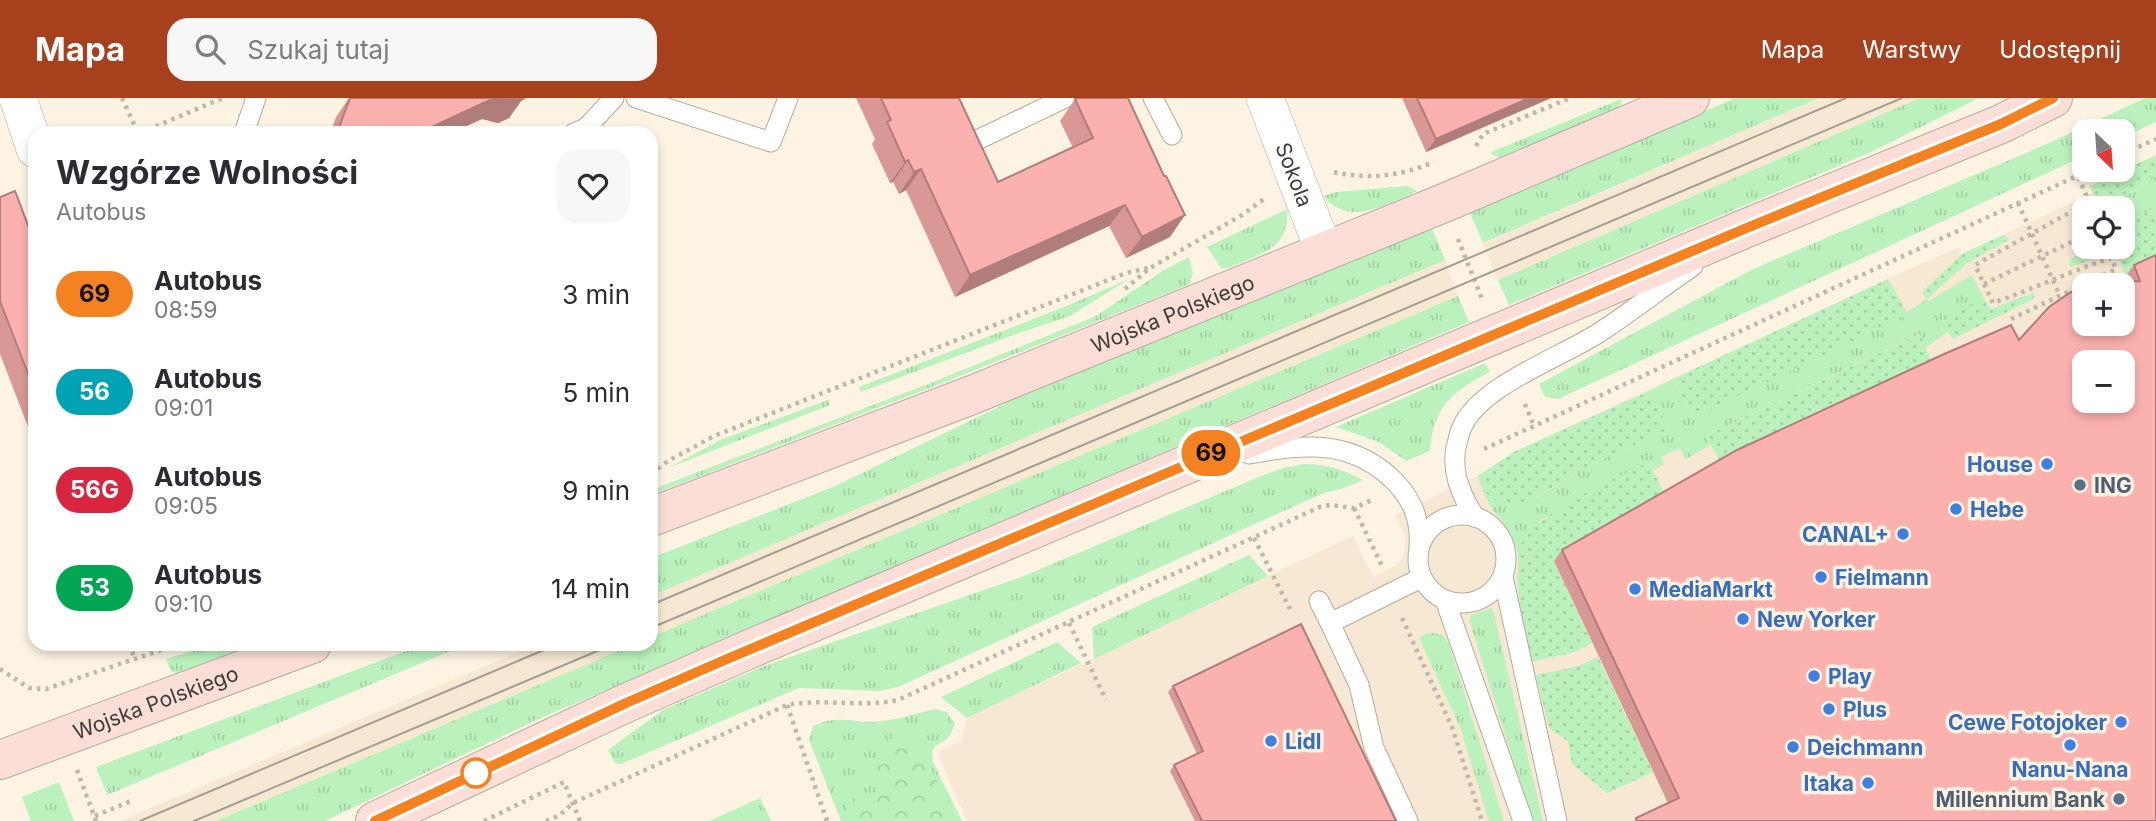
<!DOCTYPE html>
<html lang="pl">
<meta charset="utf-8">
<style>
body{margin:0;font-family:Inter,sans-serif;background:#f7f7f7;color:#2b2b33;height:100vh;display:flex;flex-direction:column;font-size:26px;white-space:nowrap}
*{box-sizing:border-box;margin:0}
p{font-size:23px;color:#7c7c81}
.icon{flex:none;width:38px;height:38px;fill:none;stroke:currentColor;stroke-width:2;stroke-linecap:round;stroke-linejoin:round}
.map{position:relative;flex:1;overflow:hidden}
.sheet{position:absolute;left:28px;top:28px;width:630px;height:525px;display:flex;flex-direction:column;background:#fff;border-radius:21px;box-shadow:0 4px 10px #0003}
.sheet>*{flex:none}
.badge{padding:0 14px;border-radius:23px;font-size:24px;line-height:46px}
.needle{width:46px;rotate:155deg}
.buttons{position:absolute;left:2072px;top:21px;display:grid;gap:14px}
.buttons a{display:grid;place-items:center;width:63px;height:63px;border-radius:14px;background:#fff;box-shadow:0 4px 10px #0003;font-size:35px}
.map>.badge{position:absolute;translate:-50% -50%;box-shadow:0 0 0 4px #fff}
.round{display:grid;place-items:center;flex:none;width:74px;height:74px;border-radius:21px;background:#f7f7f7}
.summary{display:flex;align-items:center;justify-content:space-between;height:119px;padding:0 28px}
h1{font-size:33px;font-weight:700;line-height:52px}
ul{padding:0;list-style:none}
li{display:flex;align-items:center;gap:21px;height:98px;padding:0 28px}
li div{flex:1}
li b{display:block;font-size:26px}
li em{font-style:normal}
li .badge{min-width:77px;font-weight:700;text-align:center}
header{display:flex;align-items:center;gap:42px;box-sizing:border-box;height:98px;padding:0 35px;background:#a7401d;color:#fff}
header strong{font-size:33px}
nav{display:flex;gap:38px;margin-inline-start:auto;font-size:24px}
.search{width:490px;height:63px;background:#f7f7f7;display:flex;align-items:center;gap:18px;box-sizing:border-box;padding:0 24px;border-radius:21px;color:#7c7c81;font-size:26px}
.map>svg:first-child{display:block}
.built{fill:#f6e8d2;fill-rule:evenodd}
.grass{fill:url(#grass-tufts)}
.forest{fill:url(#forest-crowns)}
.garden{fill:url(#garden-dots)}
.lines{fill:none;stroke-linecap:round;stroke-linejoin:round}
.lane-casing{stroke:#b4ab9c;stroke-width:21}
.street-casing{stroke:#b4ab9c;stroke-width:38}
.secondary-casing{stroke:#b4ab9c;stroke-width:40}
.path{stroke:#bfb7aa;stroke-width:4.5;stroke-dasharray:3.5 5;stroke-linecap:butt}
.lane{stroke:#fff;stroke-width:19}
.street{stroke:#fff;stroke-width:37}
.secondary{stroke:#fbded8;stroke-width:38}
.tram{stroke:#a59e92;stroke-width:2}
.wall{fill:#d89996}
.shaded-wall{fill:#b07d7a}
.building{fill:#fbb2af;stroke:#b07d7a;stroke-width:2;fill-rule:evenodd}
.line-casing{stroke:#fff;stroke-width:16}
.line{stroke:#f58220;stroke-width:10}
.shop-dot{fill:#3f7fe0;stroke:#fdf3e3;stroke-width:2.5}
.service-dot{fill:#5c6f8a;stroke:#fdf3e3;stroke-width:2.5}
.stop-dot{fill:#fff;stroke:#f58220;stroke-width:3.5}
.labels{text-anchor:middle;dominant-baseline:central;stroke-width:7;stroke-linejoin:round;paint-order:stroke}
.street-label{font-size:21px;fill:#3f3b35;stroke:#fdf3e3}
.shop-label{font-size:21px;font-weight:bold;fill:#366cbe;stroke:#fdf3e3;text-anchor:start}
.service-label{font-size:21px;font-weight:bold;fill:#4e5e75;stroke:#fdf3e3;text-anchor:start}
</style>
<header>
<strong>Mapa</strong>
<div class="search"><svg class="icon" aria-label="search" viewBox="0 0 24 24"><circle cx="10" cy="10" r="6"/><path d="M15 15l6 6"/></svg>Szukaj tutaj</div>
<nav><a>Mapa</a><a>Warstwy</a><a>Udostępnij</a></nav>
</header>
<div class="map">
<svg width="2156" height="723" viewBox="0 0 2156 723">
<defs>
<pattern id="grass-tufts" width="24" height="20" patternUnits="userSpaceOnUse" patternTransform="scale(1.75)"><rect width="24" height="20" fill="#bbf1bc"/><path d="M3 7l-1-3M5 7V3M7 7l1-3M15 17l-1-3M17 17v-4M19 17l1-3" fill="none" stroke="#a2d0a2"/></pattern>
<pattern id="forest-crowns" width="20" height="18" patternUnits="userSpaceOnUse" patternTransform="scale(1.75)"><rect width="20" height="18" fill="#bbf1bc"/><path d="M2 6a3 3 0 1 1 6 0M12 15a3 3 0 1 1 6 0" fill="none" stroke="#a2d0a2"/></pattern>
<pattern id="garden-dots" width="8" height="8" patternUnits="userSpaceOnUse" patternTransform="scale(1.75)"><rect width="8" height="8" fill="#bbf1bc"/><path d="M2 2h.1M6 6h.1" fill="none" stroke="#a2d0a2" stroke-width="1.8" stroke-linecap="round"/></pattern>
</defs>
<rect width="100%" height="100%" fill="#fdf3e3"/>
<g class="built">
<polygon points="1819,0 1920,0 1498,182 1483,146"/>
<path d="M2156,57V723H967L937,654L961,644L967,620L1353,438L1373,479L1397,467L1404,457L1405,437L1395,417L1477,378L1514,354L1907,172L1958,150L1962,156L2078,102L2093,94L2090,88ZM2084,110H2123V149H2084ZM2084,187H2123V226H2084ZM2084,264H2123V303H2084Z"/>
<polygon points="1445,162 1458,198 651,539 651,498"/>
<polygon points="538,546 635,546 216,723 120,723"/>
</g>
<g class="grass">
<polygon points="1735,0 1819,0 1483,145 1470,115"/>
<polygon points="1920,0 1979,0 1869,55 1509,207 1498,182"/>
<polygon points="2145,0 2156,0 2156,24 2123,40 2123,33 2084,33 2084,58 1558,301 1545,299 1539,286 1753,171 2049,45"/>
<polygon points="1621,1 1622,3 1618,11 1500,59 1493,57 1491,54"/>
<polygon points="2156,78 2156,108 2123,130 2123,110 2106,110"/>
<path d="M1408,88L1417,93C1387,106 1349,130 1323,98L1336,94Z"/>
<path d="M1287,111C1291,151 1258,157 1228,170H1221L1207,149Z"/>
<polygon points="1432,130 1445,162 651,498 651,460 833,389 1011,303"/>
<polygon points="1189,159 1193,176 1188,187 945,284 651,397 651,392 933,284 1096,218 1164,172"/>
<polygon points="1972,177 1983,199 1942,224 1948,234 1925,250 1919,236 1706,338 1710,347 1686,361 1680,350 1661,359 1664,366 1654,372 1649,364 1541,422 1518,455 1510,434 1490,408 1480,386 1485,394 1533,401 1591,367 1669,331 1649,293 1673,281 1694,319 1907,217 1906,215 1927,201 1929,203"/>
<polygon points="1129,181 1070,218 1016,236 861,294 859,289 1069,207"/>
<polygon points="1458,198 1469,224 536,622 325,723 216,723 635,546 651,546 651,539"/>
<path d="M1485,265L1490,274C1452,293 1433,309 1430,353L1406,363L1379,344L1336,329Z"/>
<polygon points="828,302 830,307 668,370 720,342"/>
<path d="M1303,366C1326,366 1342,371 1363,382L1344,390L1324,395L1259,424L898,589L879,593L799,590L621,666L615,665L608,652L663,612L764,568L1019,480L1261,378L1283,370Z"/>
<polygon points="1249,457 1268,478 1094,561 1092,529"/>
<polygon points="1491,510 1493,512 1543,723 1532,723 1469,521 1471,517"/>
<polygon points="1433,535 1443,537 1449,546 1504,723 1489,723 1460,629 1419,540 1425,536"/>
<polygon points="1057,544 1081,565 967,620 941,599"/>
<polygon points="214,546 258,546 177,576 170,572 166,561"/>
<polygon points="425,546 467,546 107,697 96,669"/>
<path d="M935,611L947,614L955,626C953,629 952,633 950,637C942,649 929,643 933,664L962,723H841L809,642L813,628C835,618 846,623 868,624C890,624 914,616 935,611Z"/>
<polygon points="59,684 74,723 31,723 22,699"/>
<polygon points="760,700 771,723 709,723"/>
</g>
<path class="forest" d="M899,635L911,638L949,703L957,723H857L846,710L855,697L879,694C875,662 870,654 899,635Z"/>
<g class="garden">
<polygon points="2156,57 2156,78 2106,110 2086,110 2097,104 2090,88"/>
<polygon points="2156,108 2156,165 2126,178 2116,153 2070,169 2070,161 2097,149 2123,149 2123,130"/>
<polygon points="2003,137 2010,141 1966,166 1927,201 1922,194 1962,156"/>
<polygon points="1888,181 1908,217 1694,319 1673,281"/>
<polygon points="2035,194 2033,201 1953,241 1941,224 1983,199 1991,211"/>
<polygon points="1920,236 1934,269 1722,367 1706,338"/>
<path d="M1649,293L1669,331L1591,367L1523,406C1501,410 1484,400 1478,378L1514,354Z"/>
<path d="M1649,364L1666,399L1554,463L1592,545L1574,554L1532,564C1526,533 1515,500 1518,469C1519,464 1517,457 1518,453C1529,417 1616,380 1649,364Z"/>
<polygon points="1598,559 1653,674 1607,695 1572,666 1568,643 1549,630 1536,577 1579,568"/>
</g>
<g class="lines">
<defs>
<g id="lane">
<polyline points="636,0 771,44 788,0"/>
<polyline points="1153,0 1172,37"/>
<polyline points="244,35 256,0"/>
<polyline points="574,35 586,30 614,0"/>
<polyline points="971,45 1065,0"/>
<path d="M1249,356C1305,345 1356,341 1398,387C1415,406 1421,426 1419,451"/>
<circle cx="1462" cy="461" r="44"/>
<path d="M1475,419C1461,398 1451,375 1456,349C1458,343 1459,335 1462,329C1480,288 1559,260 1597,236C1630,215 1661,190 1693,168"/>
<polyline points="1503,479 1557,723"/>
<polyline points="1445,502 1523,723"/>
<polyline points="1319,503 1330,525 1421,480"/>
<polyline points="1330,525 1359,587 1374,650 1408,723"/>
</g>
<g id="street">
<polyline points="18,0 35,51"/>
<path id="s1" d="M1265,0L1324,153"/>
</g>
<g id="secondary">
<path id="s2" d="M651,419L972,297L1444,105L1690,0"/>
<path id="s3" d="M0,662L312,546"/>
<polyline points="375,723 626,605 752,550 1749,129 2001,26 2053,0"/>
</g>
</defs>
<use href="#lane" class="lane-casing"/>
<use href="#street" class="street-casing"/>
<use href="#secondary" class="secondary-casing"/>
<g class="path">
<polyline points="122,0 138,35"/>
<polyline points="140,35 223,0"/>
<polyline points="1476,48 1483,36 1570,0"/>
<polyline points="2123,56 2156,41"/>
<path d="M1334,74C1370,82 1400,78 1434,64"/>
<polyline points="2018,105 2060,198"/>
<polyline points="1458,141 1482,201"/>
<polyline points="1984,186 2084,138"/>
<polyline points="1125,191 1150,170 1242,117 1264,101"/>
<path d="M2011,221L2116,171L2111,160C2071,173 2033,191 1993,205L1975,167L2089,104L2078,78"/>
<polyline points="1525,306 1534,328"/>
<polyline points="1484,351 2090,72"/>
<polyline points="651,376 668,363 714,338 1126,175 1149,170"/>
<polyline points="1354,410 1383,470"/>
<polyline points="1254,440 1290,511"/>
<polyline points="1402,520 1452,629 1482,723"/>
<polyline points="1069,525 1106,602"/>
<polyline points="129,546 135,561"/>
<polyline points="0,571 29,590 46,591 179,546"/>
<polyline points="787,607 827,723"/>
<polyline points="77,672 96,723"/>
<polyline points="95,718 131,703"/>
<polyline points="484,723 564,684 580,723"/>
<path d="M546,723L560,717L573,705L787,607C824,600 862,610 898,602L1320,409L1330,407L1354,410L1374,401"/>
</g>
<use href="#lane" class="lane"/>
<use href="#street" class="street"/>
<use href="#secondary" class="secondary"/>
<g class="tram">
<polyline points="651,507 1846,0"/>
<polyline points="651,530 1902,0"/>
<polyline points="140,723 558,546"/>
<polyline points="194,723 614,546"/>
</g>
</g>
<g class="wall">
<polygon points="349,0 526,0 521,3 509,20 498,25 482,21 451,35 330,35 336,19"/>
<polygon points="856,0 959,0 998,84 1073,50 1060,23 1075,1 1170,139 1126,160 1109,128 955,199 906,92 899,96 893,84 890,85 872,46 875,41"/>
<polygon points="1402,0 1551,0 1426,54"/>
<polygon points="0,99 35,146 35,347 0,256"/>
<polygon points="2156,157 2156,723 1634,723 1636,720 1668,705 1554,463 1562,452 2019,242 2128,184 2126,178 2134,167"/>
<polygon points="1173,588 1396,723 1195,723 1170,673 1174,667 1197,656 1168,594"/>
</g>
<g class="shaded-wall">
<polygon points="494,0 526,0 521,3 509,20 498,25 482,21 451,35 419,35"/>
<polygon points="1529,0 1551,0 1426,54 1436,41"/>
<polygon points="908,62 893,84 890,85 905,64"/>
<polygon points="921,71 906,92 899,96 914,74"/>
<polygon points="1125,107 1109,128 955,199 970,177"/>
<polygon points="1185,117 1170,139 1126,160 1142,139"/>
</g>
<g class="building">
<polygon points="350,0 494,0 419,35 337,35"/>
<polygon points="504,0 519,0 513,2"/>
<polygon points="881,0 959,0 998,84 1093,40 1075,1 1078,0 1128,0 1164,78 1166,78 1185,117 1142,139 1125,107 970,177 921,71 914,74 908,62 905,64 887,24 891,22"/>
<polygon points="1417,0 1529,0 1436,41"/>
<polygon points="15,93 35,146 35,294 0,203 0,99"/>
<path d="M2156,157V723H1637L1636,720L1679,700L1562,452L1737,352L1942,257L2011,227L2019,242L2049,209L2071,194L2084,190V226H2123V187H2095L2140,183L2134,167ZM2084,264H2123V303H2084Z"/>
<polygon points="1301,526 1396,723 1202,723 1174,667 1203,653 1173,588"/>
</g>
<g class="lines">
<defs>
<polyline id="line" points="375,723 626,605 727,561 1749,129 2001,26 2053,0"/>
</defs>
<use href="#line" class="line-casing"/>
<use href="#line" class="line"/>
</g>
<g class="shop-dot">
<circle cx="2047" cy="366" r="7"/>
<circle cx="1956" cy="411" r="7"/>
<circle cx="1903" cy="436" r="7"/>
<circle cx="1821" cy="479" r="7"/>
<circle cx="1635" cy="491" r="7"/>
<circle cx="1743" cy="521" r="7"/>
<circle cx="1814" cy="578" r="7"/>
<circle cx="1829" cy="611" r="7"/>
<circle cx="2121" cy="624" r="7"/>
<circle cx="1271" cy="643" r="7"/>
<circle cx="2070" cy="647" r="7"/>
<circle cx="1793" cy="649" r="7"/>
<circle cx="1868" cy="685" r="7"/>
</g>
<g class="service-dot">
<circle cx="2080" cy="387" r="7"/>
<circle cx="2119" cy="701" r="7"/>
</g>
<circle class="stop-dot" cx="476" cy="675" r="14"/>
<g class="labels">
<g class="street-label">
<text stroke="none"><textPath href="#s1" startOffset="82">Sokola</textPath></text>
<text stroke="none"><textPath href="#s2" startOffset="560">Wojska Polskiego</textPath></text>
<text stroke="none"><textPath href="#s3" startOffset="166">Wojska Polskiego</textPath></text>
</g>
<g class="shop-label">
<text x="2033" y="366" text-anchor="end">House</text>
<text x="1970" y="411">Hebe</text>
<text x="1889" y="436" text-anchor="end">CANAL+</text>
<text x="1835" y="479">Fielmann</text>
<text x="1649" y="491">MediaMarkt</text>
<text x="1757" y="521">New Yorker</text>
<text x="1828" y="578">Play</text>
<text x="1843" y="611">Plus</text>
<text x="2107" y="624" text-anchor="end">Cewe Fotojoker</text>
<text x="1285" y="643">Lidl</text>
<text x="1807" y="649">Deichmann</text>
<text x="2070" y="671" text-anchor="middle">Nanu-Nana</text>
<text x="1854" y="685" text-anchor="end">Itaka</text>
</g>
<g class="service-label">
<text x="2094" y="387">ING</text>
<text x="2105" y="701" text-anchor="end">Millennium Bank</text>
</g>
</g>
</svg>
<div class="buttons">
<a><svg class="needle" viewBox="-14 -14 28 28"><path d="M0-13l5 13h-10z" fill="#e53935"/><path d="M0 13l5-13h-10z" fill="#7c7c81"/></svg></a>
<a><svg class="icon" aria-label="locate" viewBox="0 0 24 24"><circle cx="12" cy="12" r="6"/><path d="M12 2v4M12 18v4M2 12h4M18 12h4"/></svg></a>
<a>+</a>
<a>−</a>
</div>
<b class="badge" style="left:1211px;top:355px;background:#f58220;color:#111">69</b>
<section class="sheet">
<div class="summary"><div><h1>Wzgórze Wolności</h1><p>Autobus</p></div><a class="round"><svg class="icon" aria-label="heart" viewBox="0 0 24 24"><path d="M12 20l-8-8c-3-5 5-10 8-4 3-6 11-1 8 4z"/></svg></a></div>
<ul>
<li><span class="badge" style="background:#f58220;color:#111">69</span><div><b>Autobus</b><p>08:59</p></div><em>3 min</em></li>
<li><span class="badge" style="background:#00a3b4;color:#fff">56</span><div><b>Autobus</b><p>09:01</p></div><em>5 min</em></li>
<li><span class="badge" style="background:#d7263d;color:#fff">56G</span><div><b>Autobus</b><p>09:05</p></div><em>9 min</em></li>
<li><span class="badge" style="background:#00a651;color:#fff">53</span><div><b>Autobus</b><p>09:10</p></div><em>14 min</em></li>
</ul>
</section>
</div>
